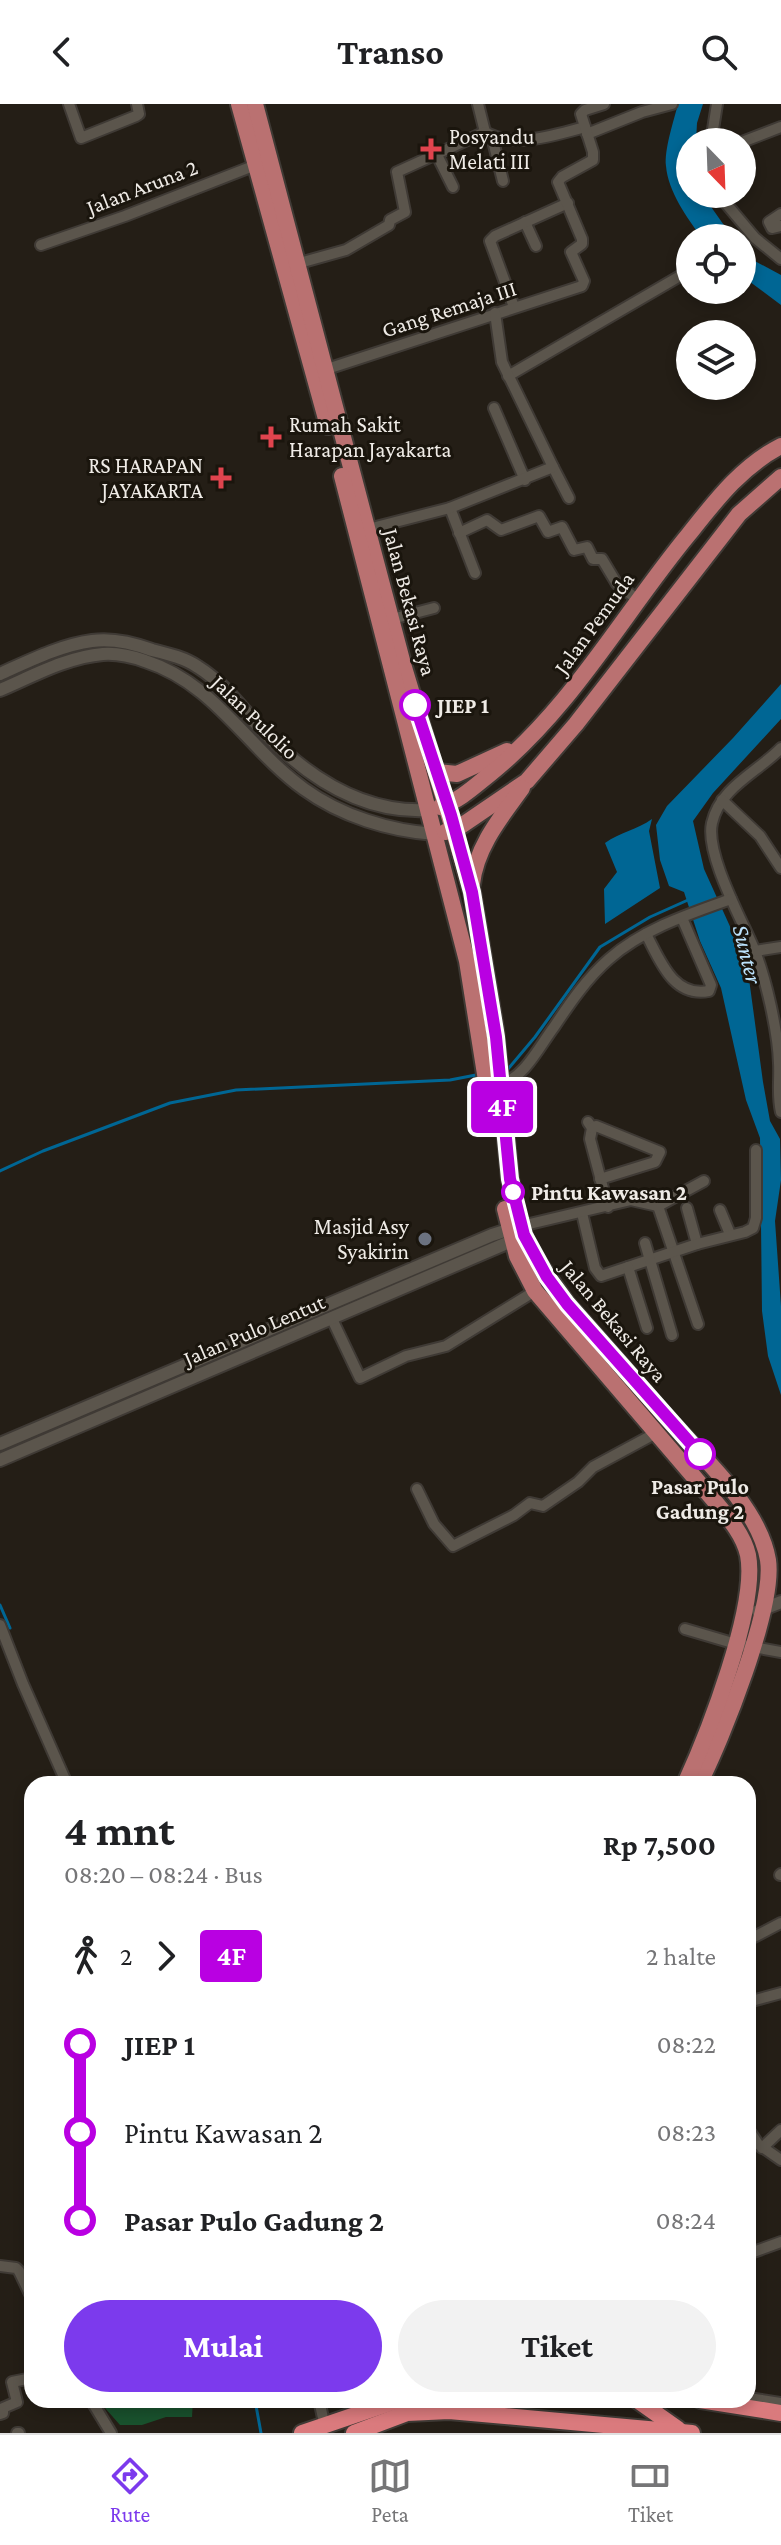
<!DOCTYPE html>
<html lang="id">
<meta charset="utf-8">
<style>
body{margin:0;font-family:"Crimson Pro",serif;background:#f2f2f2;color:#202124;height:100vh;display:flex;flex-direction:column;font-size:30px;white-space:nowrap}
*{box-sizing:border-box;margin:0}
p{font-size:26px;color:#757577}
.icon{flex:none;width:44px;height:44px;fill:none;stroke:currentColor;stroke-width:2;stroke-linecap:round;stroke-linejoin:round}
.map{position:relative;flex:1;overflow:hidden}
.drawer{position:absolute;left:24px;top:1672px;width:732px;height:632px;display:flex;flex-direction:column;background:#fff;border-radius:24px;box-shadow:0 4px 12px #0003}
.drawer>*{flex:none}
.badge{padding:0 16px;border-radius:6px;font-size:28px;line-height:52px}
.needle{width:52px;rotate:157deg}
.controls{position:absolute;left:676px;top:24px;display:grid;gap:16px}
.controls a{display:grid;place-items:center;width:80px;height:80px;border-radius:50%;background:#fff;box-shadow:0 4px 12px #0003;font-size:40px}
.map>.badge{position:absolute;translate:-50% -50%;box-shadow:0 0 0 4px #fff}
.legs{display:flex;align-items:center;gap:12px;height:88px;padding:0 40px;font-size:26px}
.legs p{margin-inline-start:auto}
.overview{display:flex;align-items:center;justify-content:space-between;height:136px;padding:0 40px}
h1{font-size:44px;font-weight:700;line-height:60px}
.action{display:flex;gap:16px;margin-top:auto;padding:16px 40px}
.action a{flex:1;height:92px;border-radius:48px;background:#7c3aed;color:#fff;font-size:32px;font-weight:700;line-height:92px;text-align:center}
.action a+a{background:#f2f2f2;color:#202124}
ul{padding:0 40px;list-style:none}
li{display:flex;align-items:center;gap:28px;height:88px;font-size:30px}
li i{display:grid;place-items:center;width:12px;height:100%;margin:0 10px;background:currentColor}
li i::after{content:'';width:20px;height:20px;margin:-10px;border:6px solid;border-radius:50%;background:#fff}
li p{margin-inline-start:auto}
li:first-child i{background:linear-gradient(#0000 50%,currentColor 0)}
li:last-child i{background:linear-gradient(currentColor 50%,#0000 0)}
header{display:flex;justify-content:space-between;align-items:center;height:104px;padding:0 40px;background:#fff;font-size:36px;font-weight:700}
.menu{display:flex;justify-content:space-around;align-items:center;height:112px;border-top:2px solid #e0e0e0;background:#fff;font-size:22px;color:#757577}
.menu a{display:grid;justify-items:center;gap:4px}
.menu .on{color:#7c3aed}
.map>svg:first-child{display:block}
.green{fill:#19512d}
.water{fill:#006694}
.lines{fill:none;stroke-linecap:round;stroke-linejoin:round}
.stream{stroke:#006694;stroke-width:3}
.minor-casing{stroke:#3f3a35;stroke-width:14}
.tertiary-casing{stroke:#3f3a35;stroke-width:16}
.secondary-casing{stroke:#3f3a35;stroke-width:18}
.primary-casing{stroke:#3f3a35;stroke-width:20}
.trunk-casing{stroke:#3f3a35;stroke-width:20}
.minor{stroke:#5b554c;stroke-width:10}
.tertiary{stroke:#5b554c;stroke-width:12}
.secondary{stroke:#5b554c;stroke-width:14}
.primary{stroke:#ba7171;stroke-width:16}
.trunk{stroke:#da7a7d;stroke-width:16}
.line-1-casing{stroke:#fff;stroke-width:18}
.line-1{stroke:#b900e2;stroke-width:12}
.health-dot{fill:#e0444e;stroke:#1a150d;stroke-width:3}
.stop-1-dot{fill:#fff;stroke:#b900e2;stroke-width:4}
.worship-dot{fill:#6b7280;stroke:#1a150d;stroke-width:3}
.labels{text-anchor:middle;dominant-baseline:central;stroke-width:6;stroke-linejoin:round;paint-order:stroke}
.poi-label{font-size:22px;fill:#efebe6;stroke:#1a150d;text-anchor:start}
.street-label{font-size:22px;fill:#efebe6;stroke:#1a150d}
.stop-label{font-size:22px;font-weight:bold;fill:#efebe6;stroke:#1a150d;text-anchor:start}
.water-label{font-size:24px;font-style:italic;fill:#bce3fd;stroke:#1a150d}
</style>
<header><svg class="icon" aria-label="back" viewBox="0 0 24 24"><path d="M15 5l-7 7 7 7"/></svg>Transo<svg class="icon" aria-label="search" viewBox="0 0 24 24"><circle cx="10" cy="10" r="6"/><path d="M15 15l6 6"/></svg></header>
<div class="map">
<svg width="781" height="2329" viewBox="0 0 781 2329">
<rect width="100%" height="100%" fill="#241e16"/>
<polygon class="green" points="98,2296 193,2296 192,2313 166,2313 142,2321 120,2321"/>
<g class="water">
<path d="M678,0H703L697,19L696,38H690V90H702L733,134H702C687,114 668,87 666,62C664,46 674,16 678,0Z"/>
<polygon points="742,145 751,155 781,171 781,201 742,172"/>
<polygon points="781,580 781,615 713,689 693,717 704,765 747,860 763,978 770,1017 780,1035 781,1076 775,1117 781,1202 781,1291 768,1252 762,1207 760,1034 746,996 721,884 700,837 684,788 669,782 660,756 656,721 667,702 733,634"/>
<path d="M652,715L649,727L660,784L605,820L604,785L617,768L605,739C620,728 637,726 652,715Z"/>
</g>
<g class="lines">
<g class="stream">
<polyline points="504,965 508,965 535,933 600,843 650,813 688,796"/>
<polyline points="0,1067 43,1047 170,999 236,986 450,976 481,970"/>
<polyline points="0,1501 10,1524"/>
<polyline points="255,2296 261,2329"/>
</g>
<defs>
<g id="minor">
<polyline points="69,0 81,34 136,12 139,10 137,0"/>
<polyline points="478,0 485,28"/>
<path d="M485,28C512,45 556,31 585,23"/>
<polyline points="587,30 642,8 672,0"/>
<polyline points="492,33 503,77"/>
<polyline points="711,38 717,0"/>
<polyline points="742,38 781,23"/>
<polyline points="437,51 453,83"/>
<polyline points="718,90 755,134 781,155"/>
<polyline points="781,110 769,118 772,124 781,122"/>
<polyline points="525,118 536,142"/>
<polyline points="41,141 125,112 256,61"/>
<polyline points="296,160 346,146 389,121 390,116 405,108 397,68 485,28"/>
<polyline points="514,203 490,137 495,132 568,99"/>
<polyline points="324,266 582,182 584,177 571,148 582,140 582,135 558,78 562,73 593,56 593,48 581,10 585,6 604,0"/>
<polyline points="508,272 680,172 690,174"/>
<polyline points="494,304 525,376"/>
<polyline points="553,363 569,394"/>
<polyline points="450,404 475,469"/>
<polyline points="368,425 450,404 553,363 502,258 495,209"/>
<polyline points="459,429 487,416 501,426 539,412 548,428 562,423 574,446 587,443 593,455 602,455 617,480 637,495"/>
<polyline points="392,515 434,504"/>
<path d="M781,644C758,668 720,683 712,719C705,750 742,816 754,845C766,874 778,928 779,959C780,976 777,991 781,1008"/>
<polyline points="722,696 760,732 781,764"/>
<path d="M646,830C660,856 673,894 709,887L711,881L682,814"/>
<polyline points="755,847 781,843"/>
<path d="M500,981C525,973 539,943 554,923C570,899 587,874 609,855C643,825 689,810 731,795"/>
<polyline points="588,1018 592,1024 590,1035 608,1103"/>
<polyline points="592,1024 596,1022 660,1048 655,1058 600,1075"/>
<polyline points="658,1102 698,1220"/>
<polyline points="687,1104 697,1140"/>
<polyline points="720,1106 730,1130"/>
<polyline points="582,1109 595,1164 601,1172 697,1140 745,1128 753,1124 756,1114 756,1046"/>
<polyline points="521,1122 631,1096 658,1102 704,1077"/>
<polyline points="645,1139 672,1231"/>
<polyline points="628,1163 647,1224"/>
<polyline points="332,1215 360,1274 406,1252 446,1242 535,1187"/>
<polyline points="417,1385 434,1420 453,1442 514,1411 530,1399 543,1402 578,1378 593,1363 656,1329"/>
<polyline points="0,1521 23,1580 67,1680"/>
<polyline points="685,1525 736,1540 781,1548"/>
<polyline points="780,1771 781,1770"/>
<polyline points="748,1836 781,1819"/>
<polyline points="748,1898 781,1889"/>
<polyline points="748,2025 758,2040 781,2056"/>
<polyline points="762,2044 781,2026"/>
<polyline points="748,2150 781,2138"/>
<polyline points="0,2162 16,2164 19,2167 32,2194"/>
<polyline points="91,2296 111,2329"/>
<polyline points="319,2296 325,2323"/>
<polyline points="0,2310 3,2309 3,2304 17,2298 12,2278 32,2274"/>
<polyline points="17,2329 19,2329"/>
</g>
<g id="tertiary">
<path d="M0,570C29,557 61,541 92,537C113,534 133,539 152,546C168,550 185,554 198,563C225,580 242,605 263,627C307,673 363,710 429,706"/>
<path d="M0,586C33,572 67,553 103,550C118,549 131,552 145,557C216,580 246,643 304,685C341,712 390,727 435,730"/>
<polyline points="0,1340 492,1131 517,1123"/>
<polyline points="0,1356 521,1133"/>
<polyline points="758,1507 781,1498"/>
</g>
<polyline id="secondary" points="748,2296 781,2301"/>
<g id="primary">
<polyline points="239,0 328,322"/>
<path d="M255,0L403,560L472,788L495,925L510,1075L517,1110L525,1135L539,1160L567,1200C599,1236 631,1273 663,1310C698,1349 759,1402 768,1456C775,1503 722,1635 699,1680"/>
<polyline points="342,372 467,857 492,1014"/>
<polyline points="437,668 457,670 507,647"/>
<path d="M440,703C459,697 475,682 490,670C572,604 623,510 689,430C716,396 742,362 781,342"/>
<polyline points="445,728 461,722 527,677 576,620 739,410 781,373"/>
<path d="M472,780C476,743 501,713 522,684"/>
<path d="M505,1105L517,1152L535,1187L712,1394C726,1411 743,1429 748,1451C758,1502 708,1630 685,1680"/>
</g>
<g id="trunk">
<polyline points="637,2296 678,2325"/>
<polyline points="700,2296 781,2309"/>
<polyline points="302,2329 399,2296"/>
<polyline points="354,2329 407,2309 449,2307 692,2329"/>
</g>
</defs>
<use href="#minor" class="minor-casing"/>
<use href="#tertiary" class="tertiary-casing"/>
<use href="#secondary" class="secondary-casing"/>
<use href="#primary" class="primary-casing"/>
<use href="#trunk" class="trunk-casing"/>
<use href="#minor" class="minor"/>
<use href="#tertiary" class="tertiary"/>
<use href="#secondary" class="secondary"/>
<use href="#primary" class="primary"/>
<use href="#trunk" class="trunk"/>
</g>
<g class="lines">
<defs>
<polyline id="line-1" points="415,601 451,711 472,788 496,933 510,1075 524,1131 547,1173 567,1200 700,1350"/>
</defs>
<use href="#line-1" class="line-1-casing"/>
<use href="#line-1" class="line-1"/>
</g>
<g class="health-dot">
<path d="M427 33h8v8h8v8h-8v8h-8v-8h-8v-8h8z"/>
<path d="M267 321h8v8h8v8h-8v8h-8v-8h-8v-8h8z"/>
<path d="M217 362h8v8h8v8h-8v8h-8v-8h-8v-8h8z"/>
</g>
<g class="stop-1-dot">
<circle cx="415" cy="601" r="14"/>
<circle cx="513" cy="1088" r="10"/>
<circle cx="700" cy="1350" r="14"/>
</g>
<circle class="worship-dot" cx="425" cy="1135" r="8"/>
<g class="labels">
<g class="poi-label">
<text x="449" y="32">Posyandu<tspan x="449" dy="25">Melati III</tspan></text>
<text x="289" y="320">Rumah Sakit<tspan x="289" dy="25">Harapan Jayakarta</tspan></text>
<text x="203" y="361" text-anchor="end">RS HARAPAN<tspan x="203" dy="25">JAYAKARTA</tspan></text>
<text x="409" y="1122" text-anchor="end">Masjid Asy<tspan x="409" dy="25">Syakirin</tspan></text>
</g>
<g class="street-label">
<text transform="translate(142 83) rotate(-21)">Jalan Aruna 2</text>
<text transform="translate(449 205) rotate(-18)">Gang Remaja III</text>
<text transform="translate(410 498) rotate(75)">Jalan Bekasi Raya</text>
<text transform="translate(594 519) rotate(-54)">Jalan Pemuda</text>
<text transform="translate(255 613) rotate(44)">Jalan Pulolio</text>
<text transform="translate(614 1217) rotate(50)">Jalan Bekasi Raya</text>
<text transform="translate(254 1226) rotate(-23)">Jalan Pulo Lentut</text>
</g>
<g class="stop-label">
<text x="437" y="601">JIEP 1</text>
<text x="531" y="1088">Pintu Kawasan 2</text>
<text x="700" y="1382" text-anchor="middle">Pasar Pulo<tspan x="700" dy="25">Gadung 2</tspan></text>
</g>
<g class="water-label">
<text transform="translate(748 850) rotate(76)">Sunter</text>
</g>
</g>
</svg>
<div class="controls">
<a><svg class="needle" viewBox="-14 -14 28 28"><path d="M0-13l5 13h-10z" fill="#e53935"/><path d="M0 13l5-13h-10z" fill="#757577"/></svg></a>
<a><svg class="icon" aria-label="locate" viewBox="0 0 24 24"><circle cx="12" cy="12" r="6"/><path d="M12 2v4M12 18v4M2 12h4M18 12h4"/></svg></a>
<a><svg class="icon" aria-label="layers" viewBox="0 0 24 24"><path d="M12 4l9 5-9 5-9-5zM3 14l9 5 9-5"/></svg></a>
</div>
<b class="badge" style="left:502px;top:1003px;background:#b900e2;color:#fff">4F</b>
<section class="drawer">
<div class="overview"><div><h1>4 mnt</h1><p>08:20 – 08:24 · Bus</p></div><b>Rp 7,500</b></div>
<div class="legs"><svg class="icon" aria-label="walk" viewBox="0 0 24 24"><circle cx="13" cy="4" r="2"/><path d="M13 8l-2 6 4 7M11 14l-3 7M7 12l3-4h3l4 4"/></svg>2<svg class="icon" aria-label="forward" viewBox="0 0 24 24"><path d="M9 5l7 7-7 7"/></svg><b class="badge" style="background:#b900e2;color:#fff">4F</b><p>2 halte</p></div>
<ul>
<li><i style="color:#b900e2"></i><b>JIEP 1</b><p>08:22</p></li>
<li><i style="color:#b900e2"></i><span>Pintu Kawasan 2</span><p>08:23</p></li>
<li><i style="color:#b900e2"></i><b>Pasar Pulo Gadung 2</b><p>08:24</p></li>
</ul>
<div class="action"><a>Mulai</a><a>Tiket</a></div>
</section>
</div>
<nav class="menu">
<a class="on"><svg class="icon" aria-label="directions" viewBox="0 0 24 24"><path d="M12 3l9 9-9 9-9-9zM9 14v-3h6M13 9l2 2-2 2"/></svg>Rute</a>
<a><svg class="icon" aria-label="map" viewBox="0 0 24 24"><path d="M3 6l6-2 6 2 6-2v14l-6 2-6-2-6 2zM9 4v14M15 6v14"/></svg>Peta</a>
<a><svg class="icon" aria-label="tickets" viewBox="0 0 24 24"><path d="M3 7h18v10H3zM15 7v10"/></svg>Tiket</a>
</nav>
